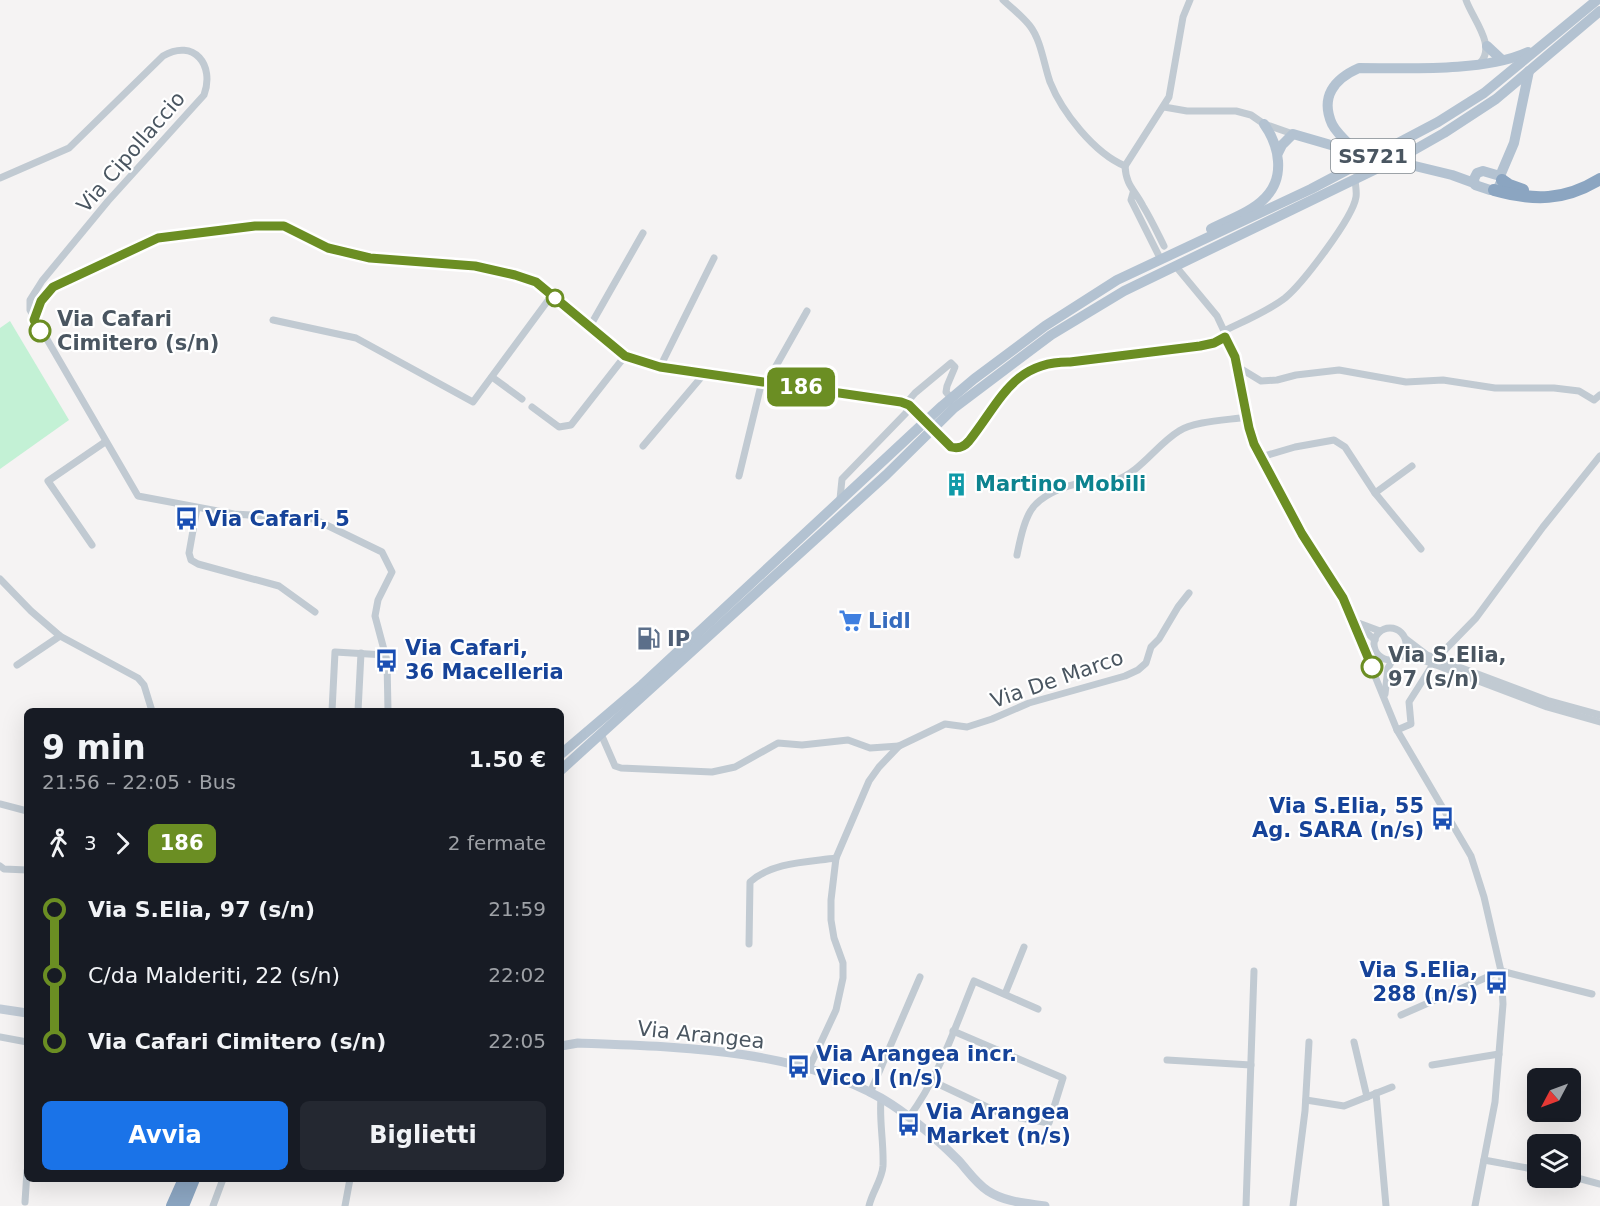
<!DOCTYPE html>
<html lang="it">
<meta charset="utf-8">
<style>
body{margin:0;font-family:"DejaVu Sans",sans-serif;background:#242831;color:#f1f3f6;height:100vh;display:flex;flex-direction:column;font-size:22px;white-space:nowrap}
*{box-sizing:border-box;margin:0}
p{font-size:20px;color:#9ea1a6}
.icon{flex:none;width:33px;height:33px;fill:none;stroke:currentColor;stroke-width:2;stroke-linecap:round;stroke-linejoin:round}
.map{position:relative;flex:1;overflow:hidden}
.sheet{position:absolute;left:24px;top:708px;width:540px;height:474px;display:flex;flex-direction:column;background:#171b24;border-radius:9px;box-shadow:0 6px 24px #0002}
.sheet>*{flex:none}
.badge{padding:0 12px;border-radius:9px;font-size:21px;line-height:39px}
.needle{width:39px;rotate:229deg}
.buttons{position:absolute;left:1527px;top:1068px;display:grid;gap:12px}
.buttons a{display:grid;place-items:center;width:54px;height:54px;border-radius:9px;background:#171b24;box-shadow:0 6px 24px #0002;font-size:30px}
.map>.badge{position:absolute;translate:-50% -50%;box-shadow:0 0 0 3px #fff}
.legs{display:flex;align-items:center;gap:9px;height:66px;padding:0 18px;font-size:20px}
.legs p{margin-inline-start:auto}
.overview{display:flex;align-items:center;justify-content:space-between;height:102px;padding:0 18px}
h1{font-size:33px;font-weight:800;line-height:45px}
.button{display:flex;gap:12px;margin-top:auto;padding:12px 18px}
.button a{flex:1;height:69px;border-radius:9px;background:#1a73e8;color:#fff;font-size:24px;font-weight:800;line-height:69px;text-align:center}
.button a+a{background:#242831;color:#f1f3f6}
ul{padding:0 18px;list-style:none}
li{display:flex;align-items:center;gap:21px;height:66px;font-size:22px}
li i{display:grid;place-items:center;width:9px;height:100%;margin:0 8px;background:currentColor}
li i::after{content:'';width:15px;height:15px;margin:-8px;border:4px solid;border-radius:50%;background:#171b24}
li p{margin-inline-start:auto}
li:first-child i{background:linear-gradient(#0000 50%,currentColor 0)}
li:last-child i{background:linear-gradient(currentColor 50%,#0000 0)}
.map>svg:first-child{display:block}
.green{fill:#c3f1d5}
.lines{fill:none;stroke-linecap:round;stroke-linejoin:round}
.street{stroke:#c1cad2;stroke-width:7}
.secondary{stroke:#c1cbd6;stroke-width:9}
.primary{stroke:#b3c2d1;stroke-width:10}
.highway{stroke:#8ba5c1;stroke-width:12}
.line-1-casing{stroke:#fff;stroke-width:14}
.line-1{stroke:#6b8e23;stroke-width:9}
.stop-1-dot{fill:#fff;stroke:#6b8e23;stroke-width:3}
.labels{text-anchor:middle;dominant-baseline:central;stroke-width:4.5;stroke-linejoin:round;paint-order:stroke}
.shield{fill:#fff;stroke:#808990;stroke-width:1.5}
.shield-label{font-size:20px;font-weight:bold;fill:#4a5661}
.street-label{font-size:21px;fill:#4a5661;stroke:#fff}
.stop-label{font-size:21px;font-weight:bold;fill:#4a5661;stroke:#fff;text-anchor:start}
.culture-label{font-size:21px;font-weight:bold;fill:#0d838f;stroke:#fff;text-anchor:start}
.transit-label{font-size:21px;font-weight:bold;fill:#164399;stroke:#fff;text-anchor:start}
.shop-label{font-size:21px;font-weight:bold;fill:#366cbe;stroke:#fff;text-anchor:start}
.service-label{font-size:21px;font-weight:bold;fill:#4e5e75;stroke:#fff;text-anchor:start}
</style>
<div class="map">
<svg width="1600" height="1206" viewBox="0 0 1600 1206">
<rect width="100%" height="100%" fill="#f5f3f3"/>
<polygon class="green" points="10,321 69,420 0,469 0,328"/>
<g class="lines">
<g class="street">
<path d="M1003,0C1012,8 1022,16 1030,26C1041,40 1044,65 1050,82C1062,112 1094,153 1125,166"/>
<path d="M1466,0C1472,18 1497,46 1480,63"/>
<polyline points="1164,107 1187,111 1236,111 1251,115 1264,124 1293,134"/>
<polyline points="1125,166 1169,97 1183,17 1190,0"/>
<path d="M1125,166C1126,186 1135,190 1143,206C1151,219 1157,232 1164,246"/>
<path d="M0,178L69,148L163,56C194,38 215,65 204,95L108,201L42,281L30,300V310L138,496L234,514L314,519L382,552L392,572L378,600L375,616L387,661L388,711"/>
<polyline points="1133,193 1131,200 1160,258"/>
<polyline points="1178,269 1217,316 1224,331 1225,337 1235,357 1249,428 1254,444 1302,534 1343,598 1397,730 1471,856 1484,897 1501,971 1503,1004 1495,1102 1475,1206"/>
<path d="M34,320L41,301L53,287L158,238L255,226H284L328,248L370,258L475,266L515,275L536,282L625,356L660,367L901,402L909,405L951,447C959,449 964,448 969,442C1000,402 1013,362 1070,362L1200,346L1214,343L1225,337"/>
<polyline points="273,320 356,338 473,402 552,295"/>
<polyline points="589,328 643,233"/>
<path d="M1224,331C1244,321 1267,312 1285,298C1302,284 1353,218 1356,197C1357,191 1355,184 1355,178"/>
<polyline points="660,367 714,258"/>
<polyline points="1238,367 1261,381 1277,380 1296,375 1339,370 1406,382 1443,380 1495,388 1554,388 1579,391 1594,400 1600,395"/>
<polyline points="492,377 522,399"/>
<polyline points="767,382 807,311"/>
<polyline points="532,407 559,427 571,425 625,356"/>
<polyline points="643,446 704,374"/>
<polyline points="1261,457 1295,447 1334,440 1345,447 1375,493 1421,549"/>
<polyline points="739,476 762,381"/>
<polyline points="1375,493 1412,466"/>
<polyline points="840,499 842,479 906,413 909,400 915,393 951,363 955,367 947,386 946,392 951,398"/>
<polyline points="197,508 189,553 191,560 198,564 279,586 315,612"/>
<polyline points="92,545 48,481 105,442"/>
<path d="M1017,555C1020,540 1025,514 1036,504C1047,493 1067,485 1082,483C1092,481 1103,485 1114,481C1141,472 1156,445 1179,431C1194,421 1229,420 1247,417"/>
<polyline points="0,579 31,611 60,636 138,678 144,685 152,711"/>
<polyline points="1353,621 1380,631"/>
<polyline points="1357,624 1375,640"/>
<circle cx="1390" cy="644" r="16"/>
<polyline points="1406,639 1427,655 1549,701 1600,715"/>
<polyline points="1400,656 1415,657 1547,707 1600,722"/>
<polyline points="1437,658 1476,618 1543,527 1600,456"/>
<polyline points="17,665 60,636"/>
<polyline points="1385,694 1388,668 1393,659"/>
<polyline points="332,711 335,652 385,655"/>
<polyline points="358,711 361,653"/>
<polyline points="1397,730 1411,724 1409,702 1433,664"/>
<polyline points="601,734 615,766 621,768 712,772 735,767 778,743 802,745 848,740 870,748 899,746"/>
<polyline points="0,804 27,811"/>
<polyline points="0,866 4,869 27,870"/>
<path d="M749,944L750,882C772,862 808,862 836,858"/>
<polyline points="1005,994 1024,947"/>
<polyline points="1401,1015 1501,971 1592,994"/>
<polyline points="0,1037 27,1042"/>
<polyline points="1354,1042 1367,1097"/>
<polyline points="1167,1060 1251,1065"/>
<polyline points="1432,1065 1499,1054"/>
<polyline points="809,1068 836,1010 843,978 843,963 834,938 831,920 831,900 836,858 869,781 879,767 899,746 945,724 967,727 992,719 1029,703 1125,676 1138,670 1146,663 1151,647 1159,639 1178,607 1189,593"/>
<polyline points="932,1081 1004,1115 1049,1123 1063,1078 953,1031"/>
<polyline points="870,1093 920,977"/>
<polyline points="1376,1093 1386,1206"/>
<polyline points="1306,1100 1344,1106 1392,1087"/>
<path d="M909,1117C939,1077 955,1027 974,981L1038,1009"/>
<polyline points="1484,1160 1538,1170"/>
<polyline points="1570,1176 1600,1184"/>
<polyline points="25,1202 27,1171"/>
<polyline points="213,1206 223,1179"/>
<polyline points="345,1206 350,1179"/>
<path d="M869,1206C872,1192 882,1180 883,1166C884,1143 879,1121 881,1098"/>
<polyline points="1246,1206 1254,971"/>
<polyline points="1293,1206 1305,1111 1309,1042"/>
</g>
<g class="secondary">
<polyline points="0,1009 27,1013"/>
<path d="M561,1046L578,1043C677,1047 792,1048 881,1098C910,1115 936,1138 959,1161C968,1171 976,1183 988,1191C1005,1202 1025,1203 1045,1206"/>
</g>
<g class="primary">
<polyline points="1487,46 1502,60"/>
<path d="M1357,152C1349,144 1337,134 1332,124C1320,97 1334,79 1359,68C1407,68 1485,72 1528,52"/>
<polyline points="1278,153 1282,145 1293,134 1355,152"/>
<polyline points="1390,160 1452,175 1474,183"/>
<polygon points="1483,171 1500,176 1502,180 1498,188 1490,190 1475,185 1474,179 1477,173"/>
<polyline points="1500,176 1514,143 1529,71"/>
<path d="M1211,229C1228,220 1252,212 1265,198C1286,177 1279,145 1264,124"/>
<polyline points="561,754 642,685 942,406 974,379 1045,326 1117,280 1311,189 1438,122 1484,93 1597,0"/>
<polyline points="561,770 886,475 954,408 1051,335 1124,291 1407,154 1444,133 1496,99 1600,11"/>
</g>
<g class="highway">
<polyline points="1502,180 1509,185 1523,190"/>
<path d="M1494,190C1534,201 1564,201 1600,179"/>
<polyline points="172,1206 184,1179"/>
<polyline points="183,1206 194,1179"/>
</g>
</g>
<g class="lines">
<defs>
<path id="line-1" d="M40,331L34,320L41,301L53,287L158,238L255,226H284L328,248L370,258L475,266L515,275L536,282L625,356L660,367L901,402L909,405L951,447C959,449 964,447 969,441C1000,402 1013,361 1070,362L1200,346L1214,343L1225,337L1235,357L1249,428L1254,444L1302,534L1343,598L1372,667"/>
</defs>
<use href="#line-1" class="line-1-casing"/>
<use href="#line-1" class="line-1"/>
</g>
<defs>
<symbol id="building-bare" viewBox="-9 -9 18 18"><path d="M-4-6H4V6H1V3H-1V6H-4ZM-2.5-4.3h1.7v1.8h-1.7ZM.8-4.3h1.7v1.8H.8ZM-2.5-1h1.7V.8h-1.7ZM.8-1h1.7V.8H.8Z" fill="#0f9aa8" stroke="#fff" stroke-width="2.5" paint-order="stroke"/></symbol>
<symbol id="bus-bare" viewBox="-9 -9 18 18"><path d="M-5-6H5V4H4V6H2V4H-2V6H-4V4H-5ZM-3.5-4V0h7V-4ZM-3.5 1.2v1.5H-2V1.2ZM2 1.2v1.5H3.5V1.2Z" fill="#1a4fb4" stroke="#fff" stroke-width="2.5" paint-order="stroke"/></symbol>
<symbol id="supermarket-bare" viewBox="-9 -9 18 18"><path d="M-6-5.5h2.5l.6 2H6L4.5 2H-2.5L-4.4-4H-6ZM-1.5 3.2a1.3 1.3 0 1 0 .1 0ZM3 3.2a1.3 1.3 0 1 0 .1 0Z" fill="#3f7fe0" stroke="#fff" stroke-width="2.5" paint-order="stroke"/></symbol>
<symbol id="fuel-bare" viewBox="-9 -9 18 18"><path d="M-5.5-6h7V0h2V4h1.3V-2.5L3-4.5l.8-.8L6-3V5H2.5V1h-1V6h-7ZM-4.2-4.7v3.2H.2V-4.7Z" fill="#5c6f8a" stroke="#fff" stroke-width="2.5" paint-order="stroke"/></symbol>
</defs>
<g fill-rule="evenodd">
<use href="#building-bare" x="940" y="468" width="33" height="33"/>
<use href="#bus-bare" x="170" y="502" width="33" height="33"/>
<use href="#supermarket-bare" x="834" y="604" width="33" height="33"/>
<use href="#fuel-bare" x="632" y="622" width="33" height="33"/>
<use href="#bus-bare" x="370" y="644" width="33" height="33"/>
<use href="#bus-bare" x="1426" y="802" width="33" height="33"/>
<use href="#bus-bare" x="1480" y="966" width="33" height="33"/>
<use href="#bus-bare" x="782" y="1050" width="33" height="33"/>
<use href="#bus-bare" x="892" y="1108" width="33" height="33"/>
</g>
<g class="stop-1-dot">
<circle cx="555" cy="298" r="8"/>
<circle cx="40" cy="331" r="10"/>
<circle cx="1372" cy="667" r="10"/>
</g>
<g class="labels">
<rect class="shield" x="1331" y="139" width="84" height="34" rx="4.5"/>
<g class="shield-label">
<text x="1373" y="156">SS721</text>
</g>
<g class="street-label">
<text transform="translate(131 152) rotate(-49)">Via Cipollaccio</text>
<text transform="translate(1057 679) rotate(-19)">Via De Marco</text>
<text transform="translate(701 1035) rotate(6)">Via Arangea</text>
</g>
<g class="stop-label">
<text x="57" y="319">Via Cafari<tspan x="57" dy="24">Cimitero (s/n)</tspan></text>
<text x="1388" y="655">Via S.Elia,<tspan x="1388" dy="24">97 (s/n)</tspan></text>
</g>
<g class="culture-label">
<text x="975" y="484">Martino Mobili</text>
</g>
<g class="transit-label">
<text x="205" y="519">Via Cafari, 5</text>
<text x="405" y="648">Via Cafari,<tspan x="405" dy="24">36 Macelleria</tspan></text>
<text x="1424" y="806" text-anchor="end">Via S.Elia, 55<tspan x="1424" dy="24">Ag. SARA (n/s)</tspan></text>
<text x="1478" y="970" text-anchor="end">Via S.Elia,<tspan x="1478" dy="24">288 (n/s)</tspan></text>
<text x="816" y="1054">Via Arangea incr.<tspan x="816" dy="24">Vico I (n/s)</tspan></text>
<text x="926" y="1112">Via Arangea<tspan x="926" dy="24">Market (n/s)</tspan></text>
</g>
<g class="shop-label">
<text x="868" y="621">Lidl</text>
</g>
<g class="service-label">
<text x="667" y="639">IP</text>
</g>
</g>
</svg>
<div class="buttons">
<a><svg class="needle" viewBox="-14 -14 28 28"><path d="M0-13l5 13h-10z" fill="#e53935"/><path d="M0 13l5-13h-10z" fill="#9ea1a6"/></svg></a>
<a><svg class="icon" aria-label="layers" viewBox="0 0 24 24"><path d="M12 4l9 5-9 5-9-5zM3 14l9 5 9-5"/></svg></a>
</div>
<b class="badge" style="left:801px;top:387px;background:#6b8e23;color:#fff">186</b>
<section class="sheet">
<div class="overview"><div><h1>9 min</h1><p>21:56 – 22:05 · Bus</p></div><b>1.50 €</b></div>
<div class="legs"><svg class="icon" aria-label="walk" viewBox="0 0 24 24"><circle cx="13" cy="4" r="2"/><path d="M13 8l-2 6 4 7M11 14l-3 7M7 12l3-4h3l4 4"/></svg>3<svg class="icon" aria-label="forward" viewBox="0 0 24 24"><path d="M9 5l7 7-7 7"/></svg><b class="badge" style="background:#6b8e23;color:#fff">186</b><p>2 fermate</p></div>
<ul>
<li><i style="color:#6b8e23"></i><b>Via S.Elia, 97 (s/n)</b><p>21:59</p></li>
<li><i style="color:#6b8e23"></i><span>C/da Malderiti, 22 (s/n)</span><p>22:02</p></li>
<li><i style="color:#6b8e23"></i><b>Via Cafari Cimitero (s/n)</b><p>22:05</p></li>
</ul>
<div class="button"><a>Avvia</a><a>Biglietti</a></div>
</section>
</div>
